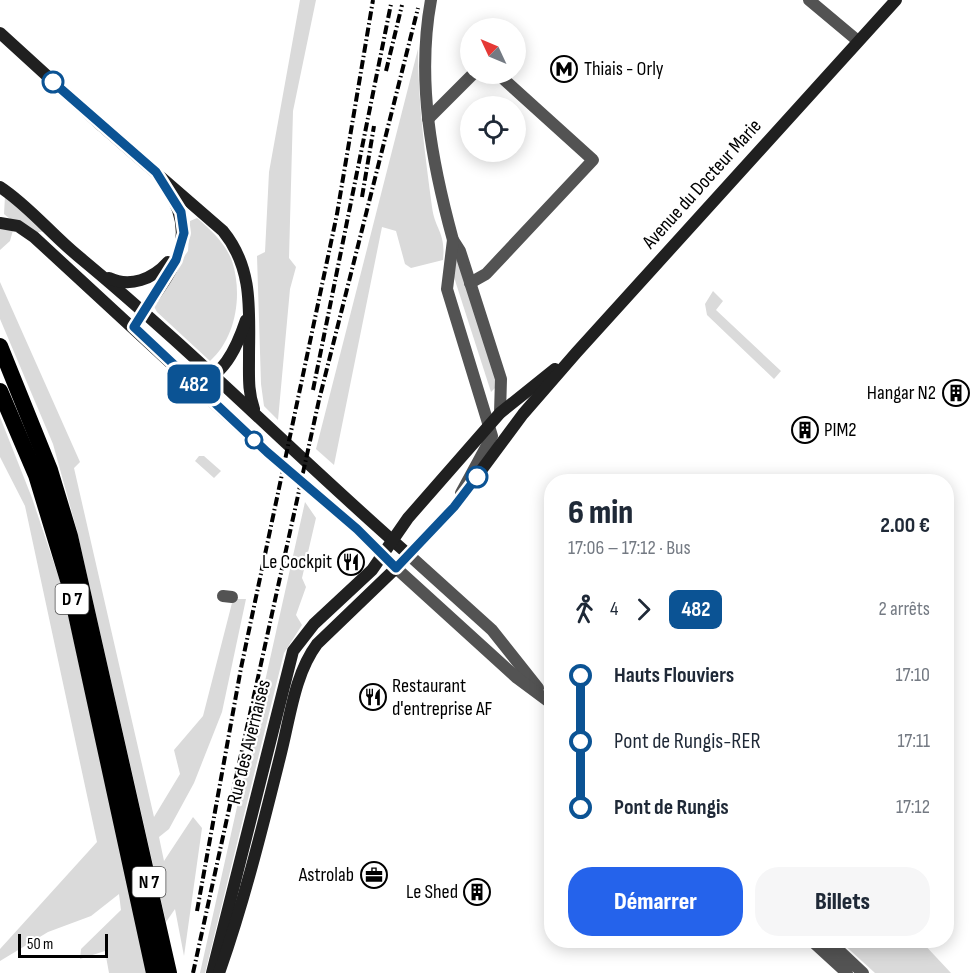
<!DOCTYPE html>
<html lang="fr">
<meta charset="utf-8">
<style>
body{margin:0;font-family:"Sofia Sans Condensed",sans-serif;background:#f6f6f7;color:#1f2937;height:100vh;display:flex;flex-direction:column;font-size:22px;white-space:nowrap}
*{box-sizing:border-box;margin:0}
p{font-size:20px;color:#747a83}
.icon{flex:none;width:33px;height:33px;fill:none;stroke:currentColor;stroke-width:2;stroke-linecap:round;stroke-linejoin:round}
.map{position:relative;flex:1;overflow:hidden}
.side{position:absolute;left:544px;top:474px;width:410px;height:474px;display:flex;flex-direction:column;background:#fff;border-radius:24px;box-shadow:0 3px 15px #0003}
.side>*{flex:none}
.badge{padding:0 12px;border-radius:9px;font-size:21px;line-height:39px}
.needle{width:39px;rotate:314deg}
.controls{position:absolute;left:460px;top:18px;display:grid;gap:12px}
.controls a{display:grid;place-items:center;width:66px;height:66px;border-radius:50%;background:#fff;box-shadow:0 3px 15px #0003;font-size:30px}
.scale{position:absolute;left:18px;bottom:15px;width:90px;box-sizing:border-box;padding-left:6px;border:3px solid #000;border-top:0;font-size:16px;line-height:21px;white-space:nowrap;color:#000;-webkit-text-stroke:4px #fff;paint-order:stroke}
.map>.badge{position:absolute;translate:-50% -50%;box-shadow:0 0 0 3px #fff}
.legs{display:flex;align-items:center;gap:9px;height:66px;padding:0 24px;font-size:20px}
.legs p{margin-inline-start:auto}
.headline{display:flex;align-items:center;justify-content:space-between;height:102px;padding:0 24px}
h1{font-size:33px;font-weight:800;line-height:45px}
.action{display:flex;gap:12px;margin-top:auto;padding:12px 24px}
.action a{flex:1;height:69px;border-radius:24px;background:#2563eb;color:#fff;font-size:24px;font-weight:800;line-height:69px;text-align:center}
.action a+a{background:#f6f6f7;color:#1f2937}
ul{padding:0 24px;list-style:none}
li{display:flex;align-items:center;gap:21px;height:66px;font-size:22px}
li i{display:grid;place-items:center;width:9px;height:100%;margin:0 8px;background:currentColor}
li i::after{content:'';width:15px;height:15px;margin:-8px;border:4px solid;border-radius:50%;background:#fff}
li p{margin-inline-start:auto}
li:first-child i{background:linear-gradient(#0000 50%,currentColor 0)}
li:last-child i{background:linear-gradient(currentColor 50%,#0000 0)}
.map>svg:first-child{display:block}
.green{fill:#dadada}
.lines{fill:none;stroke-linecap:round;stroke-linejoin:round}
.minor{stroke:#535353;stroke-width:12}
.tertiary{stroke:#535353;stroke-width:12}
.secondary{stroke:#202020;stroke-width:12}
.trunk{stroke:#000;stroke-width:16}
.rail{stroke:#000;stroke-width:4;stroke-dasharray:9 3 1.5 3;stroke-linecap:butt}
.line-1-casing{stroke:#fff;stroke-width:14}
.line-1{stroke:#0b5394;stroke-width:9}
.stop-1-dot{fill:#fff;stroke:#0b5394;stroke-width:3}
.labels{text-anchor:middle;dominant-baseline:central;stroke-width:4.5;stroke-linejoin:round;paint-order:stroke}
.shield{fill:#fff;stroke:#4c4c4c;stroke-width:1.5}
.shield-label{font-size:18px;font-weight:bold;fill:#000}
.poi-label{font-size:20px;fill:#000;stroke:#fff;text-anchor:end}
.street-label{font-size:20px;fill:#000;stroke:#fff}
</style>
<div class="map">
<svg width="978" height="973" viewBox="0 0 978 973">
<rect width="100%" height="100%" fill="#fff"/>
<g class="green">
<polygon points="300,0 316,0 293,111 289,258 296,267 290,289 278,420 264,406 261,384 257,256 265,252 269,172"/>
<path d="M418,49C418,103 425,154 432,207C435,230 446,232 443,260L411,268L405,264L396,231L382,227L334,465L316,449Z"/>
<path d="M5,196L45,231L34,233C25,225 12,222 4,214Z"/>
<path d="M197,218C210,229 226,244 232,261C243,295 236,338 210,361L157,312L152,303L188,251L190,221Z"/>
<polygon points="0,229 13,230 10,241 0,250"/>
<polygon points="456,255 495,376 497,386 491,392 452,271"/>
<polygon points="0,282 80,462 74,468 154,817 180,774 174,750 203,716 233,599 246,599 222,712 194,783 169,829 159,837 164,861 193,817 202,828 184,956 175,909 166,922 77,531 53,444 0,319"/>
<polygon points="713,291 723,301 716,310 781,371 774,379 707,315 705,304"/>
<polygon points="0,417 32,498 62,587 147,973 109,973 105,951 80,959 81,949 121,910 119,894 91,916 48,932 0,961 0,949 97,842 25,506 0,457"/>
<polygon points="199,456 204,456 221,471 214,478 195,461"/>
<polygon points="305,502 316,518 302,578 306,587 296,615 302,625 284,653 205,973 200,973"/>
<polygon points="840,941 921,941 951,973 875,973"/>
</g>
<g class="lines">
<g class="minor">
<path d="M431,0C416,81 432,163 453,240L460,251L501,379L500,413"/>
<polyline points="809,0 858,41"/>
<polyline points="428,119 473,74"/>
<polyline points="453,240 447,289 492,436 461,493"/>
<polyline points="470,283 486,274 593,160 498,74"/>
<polyline points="223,596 232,597"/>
</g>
<g class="tertiary">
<polyline points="409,555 492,630 538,688"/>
<polyline points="396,568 517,678 552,704"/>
<polyline points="811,940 847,973"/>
<polyline points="828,940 863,973"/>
</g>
<g class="secondary">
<path d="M0,33L102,126L223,231C254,269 249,312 249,359C249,377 248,392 254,409"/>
<path d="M0,187C29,206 51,234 78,256C193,351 297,457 409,555"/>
<polyline points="0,223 18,226 34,237 267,452 357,529 396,568"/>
<path d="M109,278C130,288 153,279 168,262"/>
<path d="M139,318C170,273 202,239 166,187"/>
<path d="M187,374L202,380C226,375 239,341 246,320"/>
<polyline points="212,973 293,651 314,624 372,570 408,518 500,413 555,369"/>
<path d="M219,973C244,902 262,829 280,757C290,719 294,675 317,644L396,568L454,507L523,414L576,353L896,0"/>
</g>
<g class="trunk">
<polyline points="0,346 50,470 70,536 169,973"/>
<polyline points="0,391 36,475 70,587 154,973"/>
</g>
<g class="rail">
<polyline points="386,71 402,5"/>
<polyline points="362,197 374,126"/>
<polyline points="313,390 391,4"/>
<polyline points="197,911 241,668 337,214 373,0"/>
<polyline points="193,973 319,400 418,8"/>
</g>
</g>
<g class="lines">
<defs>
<polyline id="line-1" points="53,82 156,172 181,212 184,233 176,260 134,327 267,452 357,529 396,568 454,507 477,477"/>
</defs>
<use href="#line-1" class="line-1-casing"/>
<use href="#line-1" class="line-1"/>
</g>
<defs>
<symbol id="metro-ring" viewBox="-11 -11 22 22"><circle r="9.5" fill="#fff" stroke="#000" stroke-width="1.5"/><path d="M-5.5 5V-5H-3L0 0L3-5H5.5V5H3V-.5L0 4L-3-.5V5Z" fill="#000"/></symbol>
<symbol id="building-ring" viewBox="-11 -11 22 22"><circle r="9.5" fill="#fff" stroke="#000" stroke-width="1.5"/><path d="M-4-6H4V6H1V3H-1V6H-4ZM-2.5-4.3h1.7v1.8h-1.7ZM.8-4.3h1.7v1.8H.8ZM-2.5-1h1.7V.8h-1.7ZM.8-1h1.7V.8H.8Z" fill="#000"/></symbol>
<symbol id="restaurant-ring" viewBox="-11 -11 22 22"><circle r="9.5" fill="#fff" stroke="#000" stroke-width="1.5"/><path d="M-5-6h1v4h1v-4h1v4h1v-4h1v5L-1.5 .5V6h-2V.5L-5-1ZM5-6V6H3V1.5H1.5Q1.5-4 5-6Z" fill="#000"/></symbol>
<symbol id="office-ring" viewBox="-11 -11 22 22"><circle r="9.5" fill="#fff" stroke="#000" stroke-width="1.5"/><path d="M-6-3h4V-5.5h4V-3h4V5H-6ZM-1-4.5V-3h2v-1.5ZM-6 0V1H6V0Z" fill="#000"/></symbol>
</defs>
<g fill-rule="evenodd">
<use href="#metro-ring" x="549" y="54" width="30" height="30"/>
<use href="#building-ring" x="941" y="378" width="30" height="30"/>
<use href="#building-ring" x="790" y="415" width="30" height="30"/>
<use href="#restaurant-ring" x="336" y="547" width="30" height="30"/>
<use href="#restaurant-ring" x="358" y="682" width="30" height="30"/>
<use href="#office-ring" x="359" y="860" width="30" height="30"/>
<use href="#building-ring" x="462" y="877" width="30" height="30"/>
</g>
<g class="stop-1-dot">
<circle cx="53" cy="82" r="10"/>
<circle cx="254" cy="440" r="8"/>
<circle cx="477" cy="477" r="10"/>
</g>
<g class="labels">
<g class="shield">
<rect x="55.5" y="584" width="33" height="30" rx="4.5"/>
<rect x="132.5" y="867" width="33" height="30" rx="4.5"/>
</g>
<g class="shield-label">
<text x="72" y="599">D 7</text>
<text x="149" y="882">N 7</text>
</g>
<g class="poi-label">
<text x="584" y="69" text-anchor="start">Thiais - Orly</text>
<text x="936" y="393">Hangar N2</text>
<text x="824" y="430" text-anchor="start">PIM2</text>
<text x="332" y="562">Le Cockpit</text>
<text x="392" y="686" text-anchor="start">Restaurant<tspan x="392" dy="23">d'entreprise AF</tspan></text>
<text x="354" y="875">Astrolab</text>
<text x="458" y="892">Le Shed</text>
</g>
<g class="street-label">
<text transform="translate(702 184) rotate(-48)">Avenue du Docteur Marie</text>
<text transform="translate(249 742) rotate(-76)">Rue des Avernaises</text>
</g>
</g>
</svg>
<div class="controls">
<a><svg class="needle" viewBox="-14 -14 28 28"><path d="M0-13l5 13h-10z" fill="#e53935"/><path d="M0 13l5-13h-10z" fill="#747a83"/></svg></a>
<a><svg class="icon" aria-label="locate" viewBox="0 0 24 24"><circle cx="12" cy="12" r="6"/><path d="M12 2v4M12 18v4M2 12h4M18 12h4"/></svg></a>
</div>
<div class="scale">50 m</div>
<b class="badge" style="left:194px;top:384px;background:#0b5394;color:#fff">482</b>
<section class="side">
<div class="headline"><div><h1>6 min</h1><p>17:06 – 17:12 · Bus</p></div><b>2.00 €</b></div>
<div class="legs"><svg class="icon" aria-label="walk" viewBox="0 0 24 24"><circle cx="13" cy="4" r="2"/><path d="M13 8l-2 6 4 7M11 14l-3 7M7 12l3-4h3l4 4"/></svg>4<svg class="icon" aria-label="forward" viewBox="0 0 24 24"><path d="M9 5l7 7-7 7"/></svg><b class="badge" style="background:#0b5394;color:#fff">482</b><p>2 arrêts</p></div>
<ul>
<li><i style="color:#0b5394"></i><b>Hauts Flouviers</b><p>17:10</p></li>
<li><i style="color:#0b5394"></i><span>Pont de Rungis-RER</span><p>17:11</p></li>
<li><i style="color:#0b5394"></i><b>Pont de Rungis</b><p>17:12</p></li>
</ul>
<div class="action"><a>Démarrer</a><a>Billets</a></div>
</section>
</div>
